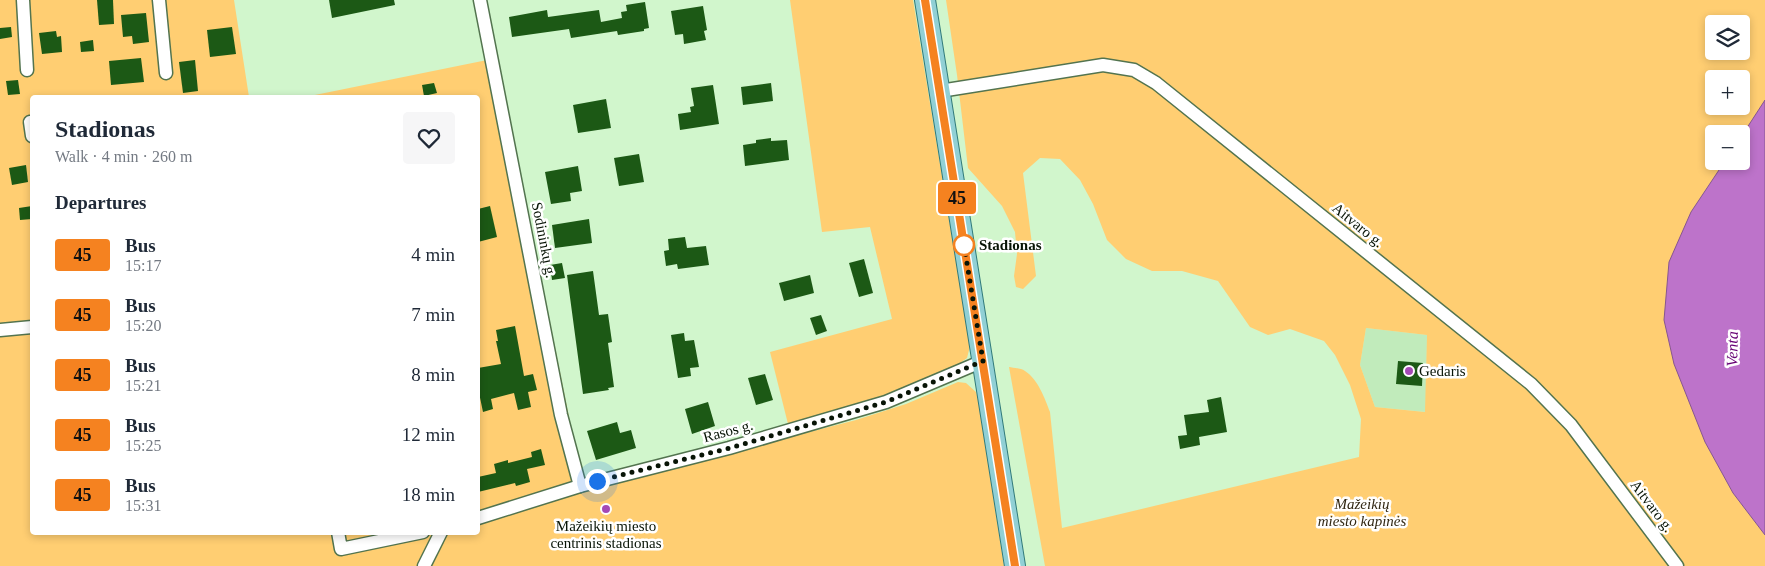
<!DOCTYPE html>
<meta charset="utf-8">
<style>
body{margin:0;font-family:"Times New Roman",serif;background:#f6f6f7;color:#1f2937;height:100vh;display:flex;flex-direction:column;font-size:19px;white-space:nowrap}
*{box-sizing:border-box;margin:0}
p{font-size:16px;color:#747a83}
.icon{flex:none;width:28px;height:28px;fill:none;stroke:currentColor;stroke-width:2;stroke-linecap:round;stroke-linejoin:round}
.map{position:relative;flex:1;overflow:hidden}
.panel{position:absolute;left:30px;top:95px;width:450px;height:440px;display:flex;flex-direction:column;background:#fff;border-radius:5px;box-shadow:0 2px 8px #0003}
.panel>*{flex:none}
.badge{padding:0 10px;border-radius:4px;font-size:18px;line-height:32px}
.controls{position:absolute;left:1705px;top:15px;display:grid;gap:10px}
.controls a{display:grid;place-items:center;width:45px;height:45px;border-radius:5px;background:#fff;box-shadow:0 2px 8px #0003;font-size:25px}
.you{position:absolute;width:25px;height:25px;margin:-12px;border:4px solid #fff;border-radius:50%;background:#1a73e8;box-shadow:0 0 0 8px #1a73e833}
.map>.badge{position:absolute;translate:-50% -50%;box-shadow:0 0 0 2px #fff}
h2{padding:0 25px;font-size:19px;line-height:45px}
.round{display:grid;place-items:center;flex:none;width:52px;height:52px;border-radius:5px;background:#f6f6f7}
.head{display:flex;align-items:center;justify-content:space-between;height:85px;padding:0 25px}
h1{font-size:24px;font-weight:700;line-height:38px}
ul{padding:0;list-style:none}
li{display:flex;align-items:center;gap:15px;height:60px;padding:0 25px}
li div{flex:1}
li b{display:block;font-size:19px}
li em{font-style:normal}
li .badge{min-width:55px;font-weight:700;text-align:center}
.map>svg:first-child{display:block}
.built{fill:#c1ebbb}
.green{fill:#ffce72;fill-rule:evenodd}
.water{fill:#bd73ca;stroke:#87568f}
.building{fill:#1c5915}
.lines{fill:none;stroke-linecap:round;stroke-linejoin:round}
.street-casing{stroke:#53744f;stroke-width:15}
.primary-casing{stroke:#317a7a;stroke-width:22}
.street{stroke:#fff;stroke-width:12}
.primary{stroke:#91d0d5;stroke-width:20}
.line-casing{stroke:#fff;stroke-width:11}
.line{stroke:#f58220;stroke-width:8}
.walk{stroke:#081406;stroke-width:5;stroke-dasharray:0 9}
.stop-dot{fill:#fff;stroke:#f58220;stroke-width:2.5}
.poi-dot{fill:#a54ab5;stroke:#fff;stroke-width:2}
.labels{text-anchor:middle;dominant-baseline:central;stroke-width:5;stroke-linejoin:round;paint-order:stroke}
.street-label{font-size:15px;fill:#081406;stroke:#fff}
.stop-label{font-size:15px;font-weight:bold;fill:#081406;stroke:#fff;text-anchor:start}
.poi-label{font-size:15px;fill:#081406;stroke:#fff;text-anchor:start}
.park-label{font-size:15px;font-style:italic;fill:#322814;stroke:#fff}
.water-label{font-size:16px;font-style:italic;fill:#660074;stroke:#fff}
</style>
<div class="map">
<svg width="1765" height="566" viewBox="0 0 1765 566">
<rect width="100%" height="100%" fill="#d1f6cc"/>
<polygon class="built" points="1366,328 1427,335 1426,412 1375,407 1360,365"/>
<g class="green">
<polygon points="0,0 234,0 249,97 32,98 32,532 478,532 478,98 305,97 497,58 584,492 655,472 856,420 906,404 958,382 966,383 976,392 978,399 1004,566 0,566"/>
<polygon points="790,0 913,0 970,346 967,358 956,366 891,395 788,424 770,352 892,319 870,227 822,232"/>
<path d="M946,0H1765V100L1741,137V134H1714V161H1725L1691,212L1705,442L1733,493L1765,535V566H1045L1009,367C1013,368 1021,368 1025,371C1038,379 1045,399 1050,412L1062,528L1359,457L1361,419L1350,385L1335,355L1324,341L1290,329L1268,335L1250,327L1218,281L1182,271H1152L1126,259L1107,240L1093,204L1080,180L1060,159L1040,158L1023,173L1036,276L1023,289L1016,287L1014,276L1017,254L1015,232L1002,206L968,168L957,75ZM1714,24H1741V51H1714ZM1714,79H1741V106H1714ZM1366,328L1427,335L1425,412L1375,407L1360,365Z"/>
</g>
<polygon class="water" points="1765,100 1765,535 1733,493 1705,442 1674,364 1664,320 1669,262 1691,212 1725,161 1741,161 1741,137"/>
<g class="building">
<polygon points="97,0 113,0 114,24 99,25"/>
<polygon points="329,0 394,0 395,5 332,18"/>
<polygon points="645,2 649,28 644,29 644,31 618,35 617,31 571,38 569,29 512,37 509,17 547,10 548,17 599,10 601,22 622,18 621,12 627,11 626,5"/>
<polygon points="703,6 707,30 704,31 706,40 684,44 683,34 675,35 671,11"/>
<polygon points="146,13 149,42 133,44 132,36 123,37 121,15"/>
<polygon points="11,27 12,37 0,39 0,28"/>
<polygon points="232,27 236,54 210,57 207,30"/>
<polygon points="56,31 57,37 61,36 62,52 42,54 39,33"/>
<polygon points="93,40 94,51 81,52 80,42"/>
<polygon points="141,58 144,82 111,85 109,61"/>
<polygon points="195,60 198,91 183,93 179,62"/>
<polygon points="18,80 20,94 8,95 6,81"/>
<polygon points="434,83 437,93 424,96 422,85"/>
<polygon points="771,83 773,101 743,105 741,87"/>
<polygon points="713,85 719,124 680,130 678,114 691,112 690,107 694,106 691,88"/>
<polygon points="606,99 611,128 578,133 573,105"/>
<polygon points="771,138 771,141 787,140 789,160 745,166 743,145 756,143 756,140"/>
<polygon points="639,154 644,182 619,186 614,158"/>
<polygon points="26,165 28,182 12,185 9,168"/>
<polygon points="578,166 582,191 570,193 571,201 551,204 545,172"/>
<polygon points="32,206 32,219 20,220 19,208"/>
<polygon points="490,206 497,237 478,242 478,209"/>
<polygon points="589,219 592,243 555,248 552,225"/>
<polygon points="685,237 687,248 706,246 709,265 678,269 677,264 666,266 664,251 669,250 668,239"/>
<polygon points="864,259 873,293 859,297 849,263"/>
<polygon points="562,263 565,278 552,280 550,265"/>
<polygon points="593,271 599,315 608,314 612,342 608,343 614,387 608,388 609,390 583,394 567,275"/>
<polygon points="810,275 814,293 784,301 779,283"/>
<polygon points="821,315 827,331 816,335 810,318"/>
<polygon points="515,326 524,376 533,374 537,390 528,392 531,407 518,410 514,393 491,399 493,409 483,412 478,388 478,368 501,364 496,341 498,341 496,330"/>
<polygon points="684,333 685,341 694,340 699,367 690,368 691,376 678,378 671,335"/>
<polygon points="1398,361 1423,363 1422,386 1396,384"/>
<polygon points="765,374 773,400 756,405 748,378"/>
<polygon points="1221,397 1227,432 1199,437 1200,445 1180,449 1178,436 1187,435 1184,415 1209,412 1207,400"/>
<polygon points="708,402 715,426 692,434 685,409"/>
<polygon points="617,422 620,433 631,430 636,448 596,460 587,431"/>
<polygon points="541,449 545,465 527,469 530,482 516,486 515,483 478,492 478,477 496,473 494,464 508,460 508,463 532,457 531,452"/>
</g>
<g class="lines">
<defs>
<g id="street">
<polyline points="23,0 27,70"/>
<polyline points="159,0 166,73"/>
<polyline points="480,0 561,415 580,486"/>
<polyline points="940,91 1103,65 1134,70 1156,83 1531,384 1571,425 1677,566"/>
<polyline points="30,122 32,136"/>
<polyline points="0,330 32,327"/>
<polyline points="478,518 580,486 729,448 886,402 983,361"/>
<polyline points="338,532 341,549 423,532"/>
<polyline points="424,566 441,532"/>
</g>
<polyline id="primary" points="925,0 1015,566"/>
</defs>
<use href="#street" class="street-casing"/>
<use href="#primary" class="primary-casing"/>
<use href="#street" class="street"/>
<use href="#primary" class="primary"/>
</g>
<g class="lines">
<defs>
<polyline id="line" points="925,0 1015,566"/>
</defs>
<use href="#line" class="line-casing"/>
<use href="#line" class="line"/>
<polyline class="walk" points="597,481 730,448 886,402 983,361 964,245"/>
</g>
<circle class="stop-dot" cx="964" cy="245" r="10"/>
<g class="poi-dot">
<circle cx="1409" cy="371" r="5"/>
<circle cx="606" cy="509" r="5"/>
</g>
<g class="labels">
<g class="street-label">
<text transform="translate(1358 225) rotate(39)">Aitvaro g.</text>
<text transform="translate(544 240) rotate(79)">Sodininkų g.</text>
<text transform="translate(728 431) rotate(-15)">Rasos g.</text>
<text transform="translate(1652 506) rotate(53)">Aitvaro g.</text>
</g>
<g class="stop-label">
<text x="979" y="245">Stadionas</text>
</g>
<g class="poi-label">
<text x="1419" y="371">Gedaris</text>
<text x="606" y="526" text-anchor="middle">Mažeikių miesto<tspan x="606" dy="17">centrinis stadionas</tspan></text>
</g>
<g class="park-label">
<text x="1362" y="504">Mažeikių<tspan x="1362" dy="17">miesto kapinės</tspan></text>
</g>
<g class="water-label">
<text transform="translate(1732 349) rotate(-89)">Venta</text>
</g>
</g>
</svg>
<div class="controls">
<a><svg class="icon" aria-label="layers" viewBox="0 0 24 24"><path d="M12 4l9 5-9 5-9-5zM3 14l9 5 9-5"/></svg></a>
<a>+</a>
<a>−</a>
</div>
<div class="you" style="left:597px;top:481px"></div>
<b class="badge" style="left:957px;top:198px;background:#f58220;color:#111">45</b>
<section class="panel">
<div class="head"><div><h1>Stadionas</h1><p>Walk · 4 min · 260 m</p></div><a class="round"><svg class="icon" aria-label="heart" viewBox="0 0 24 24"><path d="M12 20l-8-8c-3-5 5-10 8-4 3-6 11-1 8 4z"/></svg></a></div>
<h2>Departures</h2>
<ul>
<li><span class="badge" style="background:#f58220;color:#111">45</span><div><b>Bus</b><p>15:17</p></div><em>4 min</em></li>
<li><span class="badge" style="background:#f58220;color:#111">45</span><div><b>Bus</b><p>15:20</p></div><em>7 min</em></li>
<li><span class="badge" style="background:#f58220;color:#111">45</span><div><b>Bus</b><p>15:21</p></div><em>8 min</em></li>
<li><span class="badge" style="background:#f58220;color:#111">45</span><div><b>Bus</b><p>15:25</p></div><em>12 min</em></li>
<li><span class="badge" style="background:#f58220;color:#111">45</span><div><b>Bus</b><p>15:31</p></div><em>18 min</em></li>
</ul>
</section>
</div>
